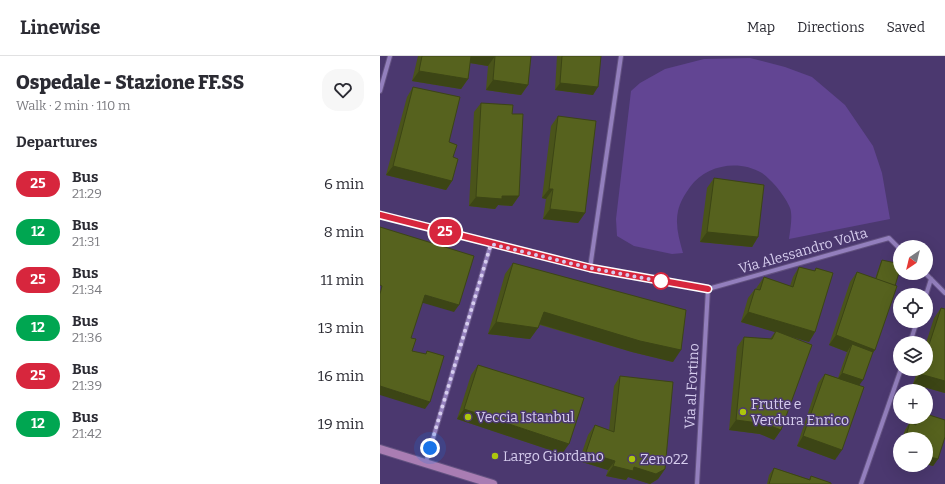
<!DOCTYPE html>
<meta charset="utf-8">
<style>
body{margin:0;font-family:Bitter,serif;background:#f7f7f7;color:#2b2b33;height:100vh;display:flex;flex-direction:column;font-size:15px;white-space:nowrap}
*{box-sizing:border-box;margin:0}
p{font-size:13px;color:#7c7c81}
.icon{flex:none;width:22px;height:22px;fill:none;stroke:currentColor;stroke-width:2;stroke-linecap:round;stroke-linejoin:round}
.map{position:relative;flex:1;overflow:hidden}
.side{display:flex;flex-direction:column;background:#fff;width:380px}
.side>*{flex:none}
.badge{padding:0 8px;border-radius:13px;font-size:14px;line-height:26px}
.needle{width:26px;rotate:215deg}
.fabs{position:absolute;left:513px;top:184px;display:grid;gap:8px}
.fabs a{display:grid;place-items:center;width:40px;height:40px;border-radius:50%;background:#fff;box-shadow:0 4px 16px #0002;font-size:20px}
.you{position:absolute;width:20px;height:20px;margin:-10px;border:3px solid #fff;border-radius:50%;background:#1a73e8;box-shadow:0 0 0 6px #1a73e833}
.map>.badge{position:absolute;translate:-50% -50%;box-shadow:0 0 0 2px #fff}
h2{padding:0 16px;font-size:15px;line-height:36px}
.round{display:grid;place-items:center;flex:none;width:42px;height:42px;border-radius:16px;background:#f7f7f7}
.summary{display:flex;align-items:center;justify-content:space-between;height:68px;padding:0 16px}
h1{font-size:19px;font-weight:800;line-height:30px}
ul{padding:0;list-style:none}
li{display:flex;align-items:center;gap:12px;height:48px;padding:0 16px}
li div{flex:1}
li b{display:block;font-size:15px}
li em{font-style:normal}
li .badge{min-width:44px;font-weight:700;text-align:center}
header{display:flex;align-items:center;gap:24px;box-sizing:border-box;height:56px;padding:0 20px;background:#fff;border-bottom:1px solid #e1e1e2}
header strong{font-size:19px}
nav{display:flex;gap:22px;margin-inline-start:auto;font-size:14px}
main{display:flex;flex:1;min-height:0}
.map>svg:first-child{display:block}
.green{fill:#624593}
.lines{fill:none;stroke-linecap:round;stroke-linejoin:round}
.street-casing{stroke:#635281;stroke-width:6}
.secondary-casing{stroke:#635281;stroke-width:10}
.street{stroke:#937fbd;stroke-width:4}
.secondary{stroke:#a97db3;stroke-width:8}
.wall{fill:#4a541a}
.shaded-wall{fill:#3c4515}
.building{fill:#56621e;stroke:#3c4515}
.line-casing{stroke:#fff;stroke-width:9}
.line{stroke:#d7263d;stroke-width:6}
.walk{stroke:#d6cdee;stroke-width:4;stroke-dasharray:0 7.2}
.stop-dot{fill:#fff;stroke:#d7263d;stroke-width:2}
.poi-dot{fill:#adc60d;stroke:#4b386f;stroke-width:1.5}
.labels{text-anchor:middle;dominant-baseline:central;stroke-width:3;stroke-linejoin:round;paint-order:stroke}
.street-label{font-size:14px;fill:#d6cdee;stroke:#4b386f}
.poi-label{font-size:14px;fill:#d6cdee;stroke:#4b386f;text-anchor:start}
</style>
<header>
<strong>Linewise</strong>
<nav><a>Map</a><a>Directions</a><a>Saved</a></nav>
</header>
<main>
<section class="side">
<div class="summary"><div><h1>Ospedale - Stazione FF.SS</h1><p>Walk · 2 min · 110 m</p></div><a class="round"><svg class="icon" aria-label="heart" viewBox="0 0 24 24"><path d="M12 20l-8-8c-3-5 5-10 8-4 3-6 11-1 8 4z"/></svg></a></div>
<h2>Departures</h2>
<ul>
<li><span class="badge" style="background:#d7263d;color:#fff">25</span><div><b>Bus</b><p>21:29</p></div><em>6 min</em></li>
<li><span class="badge" style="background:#00a651;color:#fff">12</span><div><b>Bus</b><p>21:31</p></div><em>8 min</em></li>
<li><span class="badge" style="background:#d7263d;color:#fff">25</span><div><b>Bus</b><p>21:34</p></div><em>11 min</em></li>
<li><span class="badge" style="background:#00a651;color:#fff">12</span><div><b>Bus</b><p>21:36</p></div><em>13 min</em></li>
<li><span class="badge" style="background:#d7263d;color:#fff">25</span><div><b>Bus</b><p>21:39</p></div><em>16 min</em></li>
<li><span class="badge" style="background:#00a651;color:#fff">12</span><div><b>Bus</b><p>21:42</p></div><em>19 min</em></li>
</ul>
</section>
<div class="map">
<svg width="565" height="428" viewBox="0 0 565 428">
<rect width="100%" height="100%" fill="#4b386f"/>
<path class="green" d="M370,2L405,11L432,21L465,49L493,90L502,117L510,163L409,183C410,176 413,159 410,152C406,141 392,124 382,117C358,103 326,109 310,131C305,138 300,146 298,155C295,169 299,183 303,197L292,198L254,190L237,180L236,163L251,35L260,27L285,13L324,3Z"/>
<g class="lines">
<defs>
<g id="street">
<polyline points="0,35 10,0"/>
<polyline points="0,159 210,212 328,233 509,182 520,193"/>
<polyline points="210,212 241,0"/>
<polyline points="545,217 551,223 546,239"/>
<polyline points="551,223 565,237"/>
<polyline points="530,287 537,265"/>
<polyline points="46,406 111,188"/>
<polyline points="317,428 328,233"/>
<polyline points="481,428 521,313"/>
</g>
<polyline id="secondary" points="0,393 113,428"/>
</defs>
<use href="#street" class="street-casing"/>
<use href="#secondary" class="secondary-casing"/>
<use href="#street" class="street"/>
<use href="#secondary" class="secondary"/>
</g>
<g class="wall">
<polygon points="38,0 151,0 148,29 141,39 106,34 108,10 90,7 88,23 81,33 32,25"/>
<polygon points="177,0 221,0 213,39 175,34"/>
<polygon points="33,31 69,86 73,101 72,125 66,134 6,119 27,41"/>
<polygon points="101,47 132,58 139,140 132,150 118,149 115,153 89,150 94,56"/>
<polygon points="178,60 205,157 198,167 163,163 166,143 162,142 171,70"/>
<polygon points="334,122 378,181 372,191 320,186 327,132"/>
<polygon points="502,204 495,294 492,297 479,330 455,404 417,390 438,327 445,318 458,322 467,296 449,289 470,226 477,216 495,223 500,208"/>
<polygon points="133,207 293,306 252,296 160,269 150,283 108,278 125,218"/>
<polygon points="419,211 434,215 436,212 435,276 429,286 407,279 401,374 394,384 380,378 349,374 357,291 364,281 390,283 395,276 361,266 368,242 375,233 376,233 377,231 384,221 410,230 413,221"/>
<polygon points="561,252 565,253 565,337 533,328 538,313 546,313 546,287 554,262"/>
<polygon points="98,309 182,398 77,363 91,319"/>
<polygon points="240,320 285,413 278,423 270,428 248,421 246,424 226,420 228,414 199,405 208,379 215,369 229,374 234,330"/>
<polygon points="538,361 546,361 558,403 553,410 546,408 546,383 522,383 525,374 530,366 534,368"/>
<polygon points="520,389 520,401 516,401"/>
<polygon points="394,412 429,423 431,420 451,428 387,428 389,419"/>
</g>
<g class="shaded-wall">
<polygon points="89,0 115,0 108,10 84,6"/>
<polygon points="39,15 88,23 81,33 32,25"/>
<polygon points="113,24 148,29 141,39 106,34"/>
<polygon points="180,27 218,31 213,39 175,34"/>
<polygon points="13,110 72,125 66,134 6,119"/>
<polygon points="169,133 173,133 166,143 162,142"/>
<polygon points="122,140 139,140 132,150 118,149 115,153 89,150 96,141"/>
<polygon points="170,153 205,157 198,167 163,163"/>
<polygon points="327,176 378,181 372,191 320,186"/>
<polygon points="45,239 79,249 74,256 40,246"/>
<polygon points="164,256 301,294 293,306 252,296 156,267"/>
<polygon points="368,256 435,276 429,286 361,266"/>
<polygon points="116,266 158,272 150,283 108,278"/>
<polygon points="456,279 495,294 488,303 472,288 467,296 449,289"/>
<polygon points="462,317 483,324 478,331 457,324"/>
<polygon points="540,318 565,325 565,337 533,328"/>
<polygon points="0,330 50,346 45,353 0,339"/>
<polygon points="84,353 189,388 182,398 77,363"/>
<polygon points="356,364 386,368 401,374 394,384 380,378 349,374"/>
<polygon points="423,380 462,394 455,404 417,390"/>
<polygon points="520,395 520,401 516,401"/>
<polygon points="206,396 235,405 228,414 199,405"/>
<polygon points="546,400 558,403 553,410 546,408"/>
<polygon points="233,410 254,411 285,413 278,423 270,428 248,421 246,424 226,420"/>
</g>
<g class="building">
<polygon points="42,0 91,0 88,23 39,15"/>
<polygon points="115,0 151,0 148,29 113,24"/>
<polygon points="182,0 221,0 218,31 180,27"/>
<polygon points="33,31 80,41 69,86 77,89 73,101 78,103 72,125 13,110"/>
<polygon points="101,47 133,49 132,58 143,58 139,140 122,140 122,143 96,141"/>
<polygon points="178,60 216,65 205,157 170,153 173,133 169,133"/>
<polygon points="334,122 384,129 378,181 327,176"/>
<polygon points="0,171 94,200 79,249 45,239 31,282 36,283 32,295 46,298 47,295 64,300 50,346 0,330 0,238 2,230 0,229"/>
<polygon points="502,204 520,208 520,213 515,230 496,223"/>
<polygon points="133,207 306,254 301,294 260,285 164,256 158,272 116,266"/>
<polygon points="419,211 435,215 436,212 453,217 435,276 368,256 375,233 380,234 384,221 413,231"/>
<polygon points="477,216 517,230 495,294 456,279"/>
<polygon points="561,252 565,253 565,325 540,318 541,313 546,313 546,298"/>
<polygon points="396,275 432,289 401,374 386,368 356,364 364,281 392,283"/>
<polygon points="472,288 493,296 483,324 462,317"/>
<polygon points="98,309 204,342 189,388 84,353"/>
<polygon points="445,318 484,331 462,394 423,380"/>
<polygon points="240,320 293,326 285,413 276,418 254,411 253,415 233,410 235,405 206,396 215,369 234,376"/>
<polygon points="546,358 565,364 565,381 558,403 546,400 546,383 525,383 530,366 536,369 539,361 546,361"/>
<polygon points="394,412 430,424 431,420 451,427 451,428 389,428"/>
</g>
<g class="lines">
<defs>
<polyline id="line" points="0,159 210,212 328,233"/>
</defs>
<use href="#line" class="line-casing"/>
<use href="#line" class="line"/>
<polyline class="walk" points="50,392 111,188 210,212 284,226 281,225"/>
</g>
<circle class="stop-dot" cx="281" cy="225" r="8"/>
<g class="poi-dot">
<circle cx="363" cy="356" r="4"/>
<circle cx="88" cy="361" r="4"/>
<circle cx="115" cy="400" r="4"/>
<circle cx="252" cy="403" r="4"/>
</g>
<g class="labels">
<g class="street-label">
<text transform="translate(423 195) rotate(-16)">Via Alessandro Volta</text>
<text transform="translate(312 330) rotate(-87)">Via al Fortino</text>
</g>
<g class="poi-label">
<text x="371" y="348">Frutte e<tspan x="371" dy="16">Verdura Enrico</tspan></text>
<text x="96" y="361">Veccia Istanbul</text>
<text x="123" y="400">Largo Giordano</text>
<text x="260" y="403">Zeno22</text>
</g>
</g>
</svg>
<div class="fabs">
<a><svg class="needle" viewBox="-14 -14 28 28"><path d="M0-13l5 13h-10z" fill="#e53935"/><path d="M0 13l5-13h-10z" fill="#7c7c81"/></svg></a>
<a><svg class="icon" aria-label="locate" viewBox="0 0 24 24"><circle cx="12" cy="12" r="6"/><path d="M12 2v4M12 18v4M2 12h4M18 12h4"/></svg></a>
<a><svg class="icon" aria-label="layers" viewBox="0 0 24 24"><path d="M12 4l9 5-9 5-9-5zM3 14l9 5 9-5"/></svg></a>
<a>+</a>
<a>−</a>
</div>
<div class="you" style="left:50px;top:392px"></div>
<b class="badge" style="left:65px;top:176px;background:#d7263d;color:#fff">25</b>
</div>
</main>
